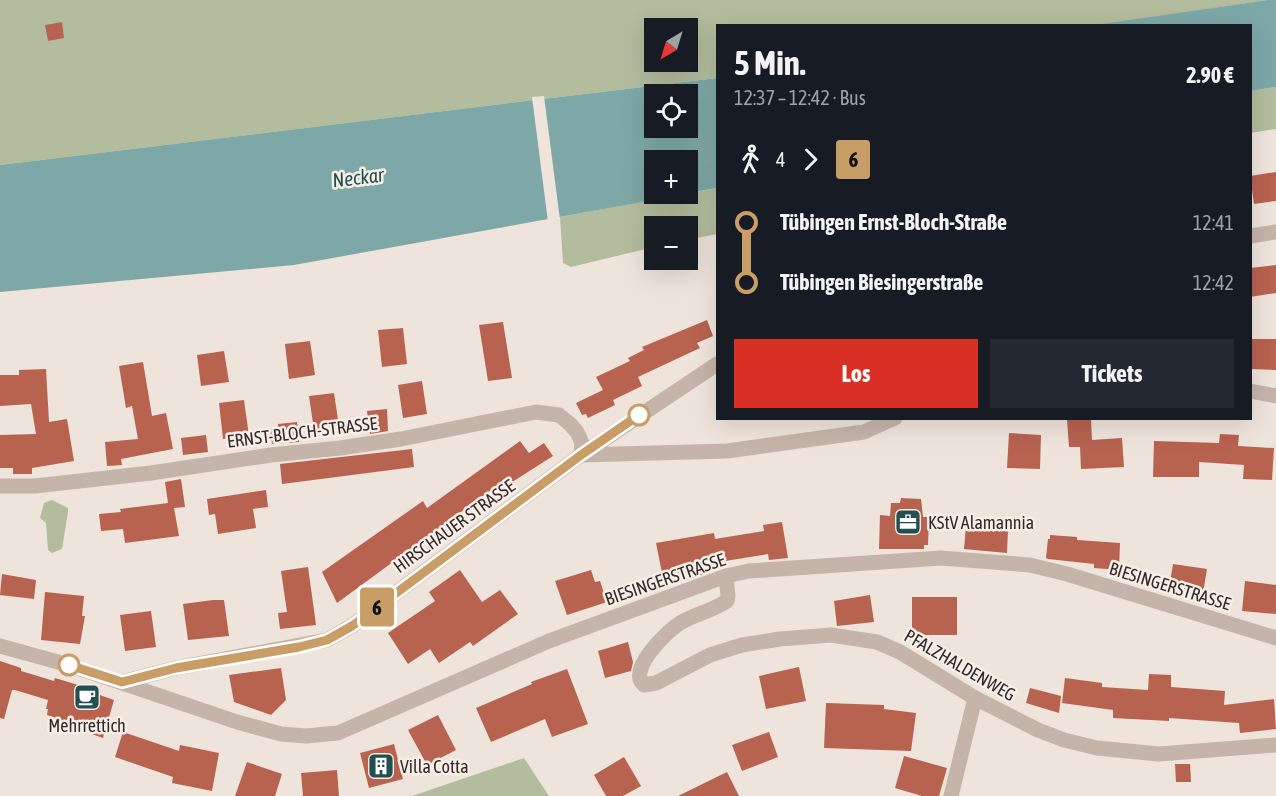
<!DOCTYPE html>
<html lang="de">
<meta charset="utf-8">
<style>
body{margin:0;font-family:"Asap Condensed",sans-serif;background:#242831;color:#f1f3f6;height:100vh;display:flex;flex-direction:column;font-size:22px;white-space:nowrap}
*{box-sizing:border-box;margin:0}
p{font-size:20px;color:#9ea1a6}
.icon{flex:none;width:33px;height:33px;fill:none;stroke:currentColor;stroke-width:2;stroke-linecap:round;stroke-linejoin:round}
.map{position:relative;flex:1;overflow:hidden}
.drawer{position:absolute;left:716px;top:24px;width:536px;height:396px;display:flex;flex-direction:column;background:#171b24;border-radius:0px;box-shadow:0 6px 24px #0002}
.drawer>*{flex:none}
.badge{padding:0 12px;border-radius:4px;font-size:21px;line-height:39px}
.needle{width:39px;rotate:218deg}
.fabs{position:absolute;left:644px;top:18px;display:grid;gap:12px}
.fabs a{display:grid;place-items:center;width:54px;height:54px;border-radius:0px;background:#171b24;box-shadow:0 6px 24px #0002;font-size:30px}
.map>.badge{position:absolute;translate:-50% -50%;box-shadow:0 0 0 3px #fff}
.legs{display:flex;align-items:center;gap:9px;height:66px;padding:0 18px;font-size:20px}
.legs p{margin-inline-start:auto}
.summary{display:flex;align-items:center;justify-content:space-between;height:102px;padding:0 18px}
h1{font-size:33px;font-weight:700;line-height:45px}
.primary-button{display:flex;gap:12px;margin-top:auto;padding:12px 18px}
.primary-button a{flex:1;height:69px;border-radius:0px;background:#d93025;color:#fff;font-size:24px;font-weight:700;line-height:69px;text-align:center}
.primary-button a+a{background:#242831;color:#f1f3f6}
ul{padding:0 18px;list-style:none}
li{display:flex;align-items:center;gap:21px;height:60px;font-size:22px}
li i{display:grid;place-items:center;width:9px;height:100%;margin:0 8px;background:currentColor}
li i::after{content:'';width:15px;height:15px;margin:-8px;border:4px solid;border-radius:50%;background:#171b24}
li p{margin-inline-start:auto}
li:first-child i{background:linear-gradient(#0000 50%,currentColor 0)}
li:last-child i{background:linear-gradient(currentColor 50%,#0000 0)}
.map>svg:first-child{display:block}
.green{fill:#b3bc9d;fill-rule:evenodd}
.water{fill:#7da8a7;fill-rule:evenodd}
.pier{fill:#eee4db}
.building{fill:#b86250}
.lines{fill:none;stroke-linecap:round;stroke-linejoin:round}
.minor{stroke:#c5b4a9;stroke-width:15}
.line-1-casing{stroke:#fff;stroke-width:14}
.line-1{stroke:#c99d66;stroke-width:9}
.stop-1-dot{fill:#fff;stroke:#c99d66;stroke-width:3}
.labels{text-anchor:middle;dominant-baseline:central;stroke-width:5;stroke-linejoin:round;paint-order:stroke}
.street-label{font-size:18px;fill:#332a28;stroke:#f7eee7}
.poi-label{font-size:18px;fill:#332a28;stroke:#f7eee7;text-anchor:start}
.water-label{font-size:20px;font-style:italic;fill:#224f50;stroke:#f7eee7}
</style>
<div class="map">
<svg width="1276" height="796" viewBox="0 0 1276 796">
<rect width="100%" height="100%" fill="#eee4db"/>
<g class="green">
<path d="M0,0H1268L1095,26H717V78L0,165ZM654,28H687V62H654Z"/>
<polygon points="1276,87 1276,129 1250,133 1250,91"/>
<polygon points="717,188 717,234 687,240 687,226 654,226 654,247 571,267 563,263 560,217"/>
<polygon points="52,500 68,508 68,512 62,549 52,553 48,550 46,523 40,518 44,503"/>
<polygon points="524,758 549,796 412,796"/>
</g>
<g class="water">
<polygon points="1268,0 1276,0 1276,87 1250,91 1250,26 1095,25"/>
<path d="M717,78V188L687,193V160H654V194H687L294,265L0,292V165ZM654,94H687V128H654Z"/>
</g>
<polygon class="pier" points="544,96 560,220 548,222 532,97"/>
<g class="building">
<polygon points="62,22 64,38 48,41 45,25"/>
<polygon points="1276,172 1276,201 1254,204 1250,176"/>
<polygon points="1276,265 1276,293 1250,297 1250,268"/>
<polygon points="707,320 713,336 697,343 700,348 638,377 642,386 613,400 615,405 588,418 586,414 582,415 576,403 603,390 596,377 630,361 628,358 644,350 642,347"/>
<polygon points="503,322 512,378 488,381 479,325"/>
<polygon points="403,328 407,364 382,367 378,330"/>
<polygon points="1250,339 1276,339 1276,370 1250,369"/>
<polygon points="310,341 315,375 289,379 285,344"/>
<polygon points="224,351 229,382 201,386 197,355"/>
<polygon points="143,362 152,416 166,413 173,449 121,459 122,465 107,466 105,442 138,439 132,406 126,408 119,366"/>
<polygon points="46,369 49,422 67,419 74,461 32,468 32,474 13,474 13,468 0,468 0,435 36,434 31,404 0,406 0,375 19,375 19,370"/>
<polygon points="422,381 427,414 403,418 398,385"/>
<polygon points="334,393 339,426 314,430 309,396"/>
<polygon points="244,400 249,436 223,439 219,403"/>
<polygon points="387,409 388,431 370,434 367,411"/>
<polygon points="1091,419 1092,440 1122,438 1124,467 1081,469 1080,447 1069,447 1067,420"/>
<polygon points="297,422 299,442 272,444 270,429 278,428 278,424"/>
<polygon points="1009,433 1041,435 1040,469 1007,468"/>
<polygon points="1220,434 1239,435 1238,446 1274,448 1272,480 1243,479 1244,465 1199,462 1199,477 1153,477 1154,441 1219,443"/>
<polygon points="206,435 208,452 183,455 181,438"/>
<polygon points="520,441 529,453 544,443 553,456 509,484 506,479 337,603 322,572 423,501 427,508"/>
<polygon points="412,449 414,467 282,484 280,464"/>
<polygon points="181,479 185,507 174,508 179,536 125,543 123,529 101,531 99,514 121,512 120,509 168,503 165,482"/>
<polygon points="266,490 268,507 253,509 256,528 218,534 215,514 209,515 207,499"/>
<polygon points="901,498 921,499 923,517 929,517 928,545 924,545 924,549 879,549 880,515 890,516 891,503 900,503"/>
<polygon points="782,522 788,558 769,560 768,554 719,562 720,568 690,579 664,583 656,543 714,533 715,539 764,531 763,525"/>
<polygon points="966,527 1008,530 1007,553 964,549"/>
<polygon points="1050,535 1077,537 1077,540 1120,543 1119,570 1094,568 1094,564 1048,559 1046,558 1048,539 1050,539"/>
<polygon points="1173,564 1207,569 1203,593 1169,588"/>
<polygon points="308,567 316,625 280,629 278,613 287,612 281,571"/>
<polygon points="460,570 482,602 500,590 518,614 473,646 470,642 439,663 430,649 408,664 388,633 435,601 429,592"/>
<polygon points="591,570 595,582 600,581 607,602 567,615 555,581"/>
<polygon points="2,574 36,580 34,599 0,595"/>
<polygon points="1245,581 1276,585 1276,614 1242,611"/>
<polygon points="45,592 84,596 82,616 85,616 80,644 41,640"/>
<polygon points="870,595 874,622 837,626 834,601"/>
<rect x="912" y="597" width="45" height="38"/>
<polygon points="213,600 224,600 229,636 188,640 183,604"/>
<polygon points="151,611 156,647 125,651 120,615"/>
<polygon points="628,642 633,662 631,671 605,678 598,651"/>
<polygon points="0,661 21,668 21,671 54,681 55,678 98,691 97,694 114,700 103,738 86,732 87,729 72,725 72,723 47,715 48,709 46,709 48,700 15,690 12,690 4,719 0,718"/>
<polygon points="799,667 806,701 766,709 759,676"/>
<polygon points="281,668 286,700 271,715 234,702 229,675"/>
<polygon points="567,669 588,724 552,737 545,719 491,742 476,708 532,684 531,682"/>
<polygon points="1149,674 1171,675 1171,687 1225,691 1224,705 1274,699 1276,729 1240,733 1239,723 1169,718 1169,721 1113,718 1113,710 1062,703 1065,678 1102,683 1102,687 1148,690"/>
<polygon points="1030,688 1061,696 1059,713 1026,703"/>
<polygon points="826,703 884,705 884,709 916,713 911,751 824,748"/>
<polygon points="438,715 456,750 427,765 408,730"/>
<polygon points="123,732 179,751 180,745 219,753 212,791 172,783 173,777 115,757"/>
<polygon points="769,732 778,757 742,771 732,745"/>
<polygon points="394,744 403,779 369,788 360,753"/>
<polygon points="904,756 947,768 939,796 922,796 895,788"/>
<polygon points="624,757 641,786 623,796 606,796 594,775"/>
<polygon points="247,762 282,774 275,796 235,796"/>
<polygon points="1175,764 1190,764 1191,782 1176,782"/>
<polygon points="337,770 339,796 303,796 301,773"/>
<polygon points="727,772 739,796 678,796"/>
</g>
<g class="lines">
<g class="minor">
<polyline points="1250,236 1276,232"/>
<polyline points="1250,391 1276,396"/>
<polyline points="581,455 727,451 864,432 895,418"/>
<polyline points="0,486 35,486 151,473 271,455 340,448 401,439 536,412 559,415 570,424 577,432 582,443 581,455"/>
<path d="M726,576L728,596L727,601C712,611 695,614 680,623C666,632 627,670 644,685L656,683L710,655L742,645L780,639L831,635L877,642L900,652L975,698L1038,730L1064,740L1097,748L1159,754L1276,745"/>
<polyline points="0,646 69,665 237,722 281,734 306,736 338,733 549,641 726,576 749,571 941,558 1030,565 1067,574 1276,638"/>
<polyline points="122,682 176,668 327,640 352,626 396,593 581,455 717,364"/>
<polyline points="951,796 975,698"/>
</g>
</g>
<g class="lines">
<defs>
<polyline id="line-1" points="69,665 122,682 176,668 299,647 327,640 352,626 581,455 639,415"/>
</defs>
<use href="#line-1" class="line-1-casing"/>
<use href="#line-1" class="line-1"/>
</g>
<defs>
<symbol id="office-square" viewBox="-11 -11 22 22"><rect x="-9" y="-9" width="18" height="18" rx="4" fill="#224f50" stroke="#f7eee7"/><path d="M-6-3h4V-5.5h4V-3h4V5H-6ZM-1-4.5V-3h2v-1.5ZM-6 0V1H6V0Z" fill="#fff"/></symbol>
<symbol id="cafe-square" viewBox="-11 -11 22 22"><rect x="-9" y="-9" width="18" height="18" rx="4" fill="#224f50" stroke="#f7eee7"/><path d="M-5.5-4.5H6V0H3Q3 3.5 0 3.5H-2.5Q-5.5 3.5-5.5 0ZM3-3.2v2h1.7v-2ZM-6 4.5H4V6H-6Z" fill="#fff"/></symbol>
<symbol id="building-square" viewBox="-11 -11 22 22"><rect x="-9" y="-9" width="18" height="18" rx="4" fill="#224f50" stroke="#f7eee7"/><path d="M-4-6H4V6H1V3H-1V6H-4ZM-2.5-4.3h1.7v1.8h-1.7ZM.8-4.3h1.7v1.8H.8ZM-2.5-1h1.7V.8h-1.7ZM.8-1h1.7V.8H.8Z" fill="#fff"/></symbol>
</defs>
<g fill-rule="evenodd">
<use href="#office-square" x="893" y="507" width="30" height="30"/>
<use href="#cafe-square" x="72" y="682" width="30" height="30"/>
<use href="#building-square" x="366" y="751" width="30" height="30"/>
</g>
<g class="stop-1-dot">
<circle cx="639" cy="415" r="10"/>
<circle cx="69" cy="665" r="10"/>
</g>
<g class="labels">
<g class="street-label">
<text transform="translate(302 432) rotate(-7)">ERNST-BLOCH-STRASSE</text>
<text transform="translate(454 526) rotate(-36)">HIRSCHAUER STRASSE</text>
<text transform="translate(665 579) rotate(-19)">BIESINGERSTRASSE</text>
<text transform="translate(1170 586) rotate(17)">BIESINGERSTRASSE</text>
<text transform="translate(960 665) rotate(30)">PFALZHALDENWEG</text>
</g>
<g class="poi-label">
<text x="928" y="522">KStV Alamannia</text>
<text x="87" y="725" text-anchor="middle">Mehrrettich</text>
<text x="400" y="766">Villa Cotta</text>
</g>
<g class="water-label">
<text transform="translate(358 177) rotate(-7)">Neckar</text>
</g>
</g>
</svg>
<div class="fabs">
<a><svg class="needle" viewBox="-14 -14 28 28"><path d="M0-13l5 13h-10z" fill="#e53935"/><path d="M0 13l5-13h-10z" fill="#9ea1a6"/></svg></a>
<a><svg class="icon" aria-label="locate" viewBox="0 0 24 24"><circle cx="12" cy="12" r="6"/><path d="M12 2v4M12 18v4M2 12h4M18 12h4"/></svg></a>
<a>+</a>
<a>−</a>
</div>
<b class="badge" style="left:377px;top:607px;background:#c99d66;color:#111">6</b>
<section class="drawer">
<div class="summary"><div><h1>5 Min.</h1><p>12:37 – 12:42 · Bus</p></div><b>2.90 €</b></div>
<div class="legs"><svg class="icon" aria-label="walk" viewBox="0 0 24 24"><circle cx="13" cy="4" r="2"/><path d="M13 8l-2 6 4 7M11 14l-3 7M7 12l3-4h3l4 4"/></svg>4<svg class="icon" aria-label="forward" viewBox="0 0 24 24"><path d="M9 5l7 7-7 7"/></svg><b class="badge" style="background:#c99d66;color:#111">6</b></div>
<ul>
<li><i style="color:#c99d66"></i><b>Tübingen Ernst-Bloch-Straße</b><p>12:41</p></li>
<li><i style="color:#c99d66"></i><b>Tübingen Biesingerstraße</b><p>12:42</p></li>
</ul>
<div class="primary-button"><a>Los</a><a>Tickets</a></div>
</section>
</div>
